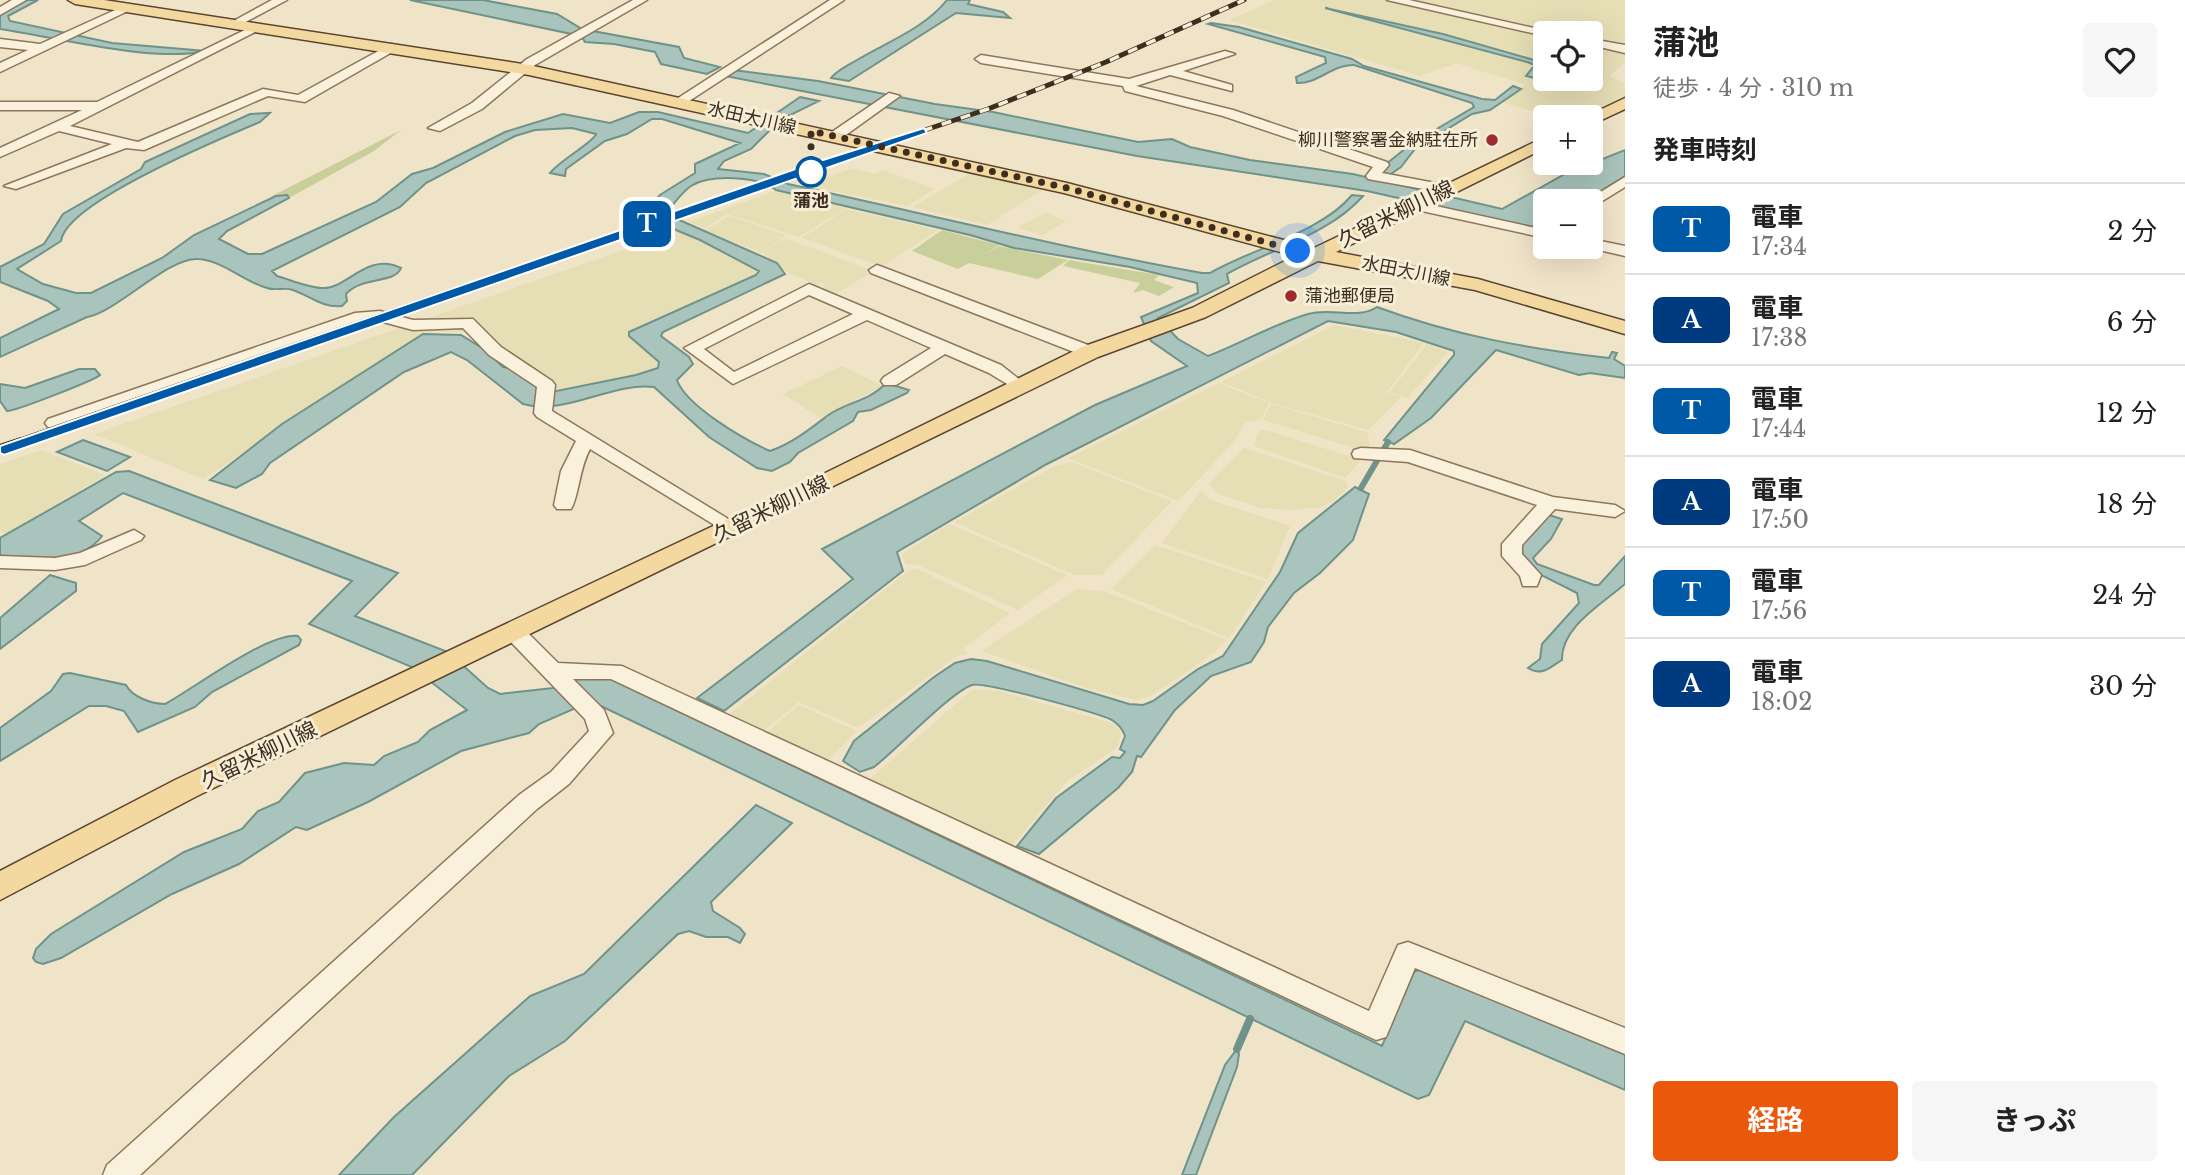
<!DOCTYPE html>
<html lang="ja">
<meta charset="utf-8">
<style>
body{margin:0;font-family:"Libre Baskerville","Noto Sans JP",serif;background:#f6f6f6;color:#222;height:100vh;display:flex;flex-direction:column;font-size:26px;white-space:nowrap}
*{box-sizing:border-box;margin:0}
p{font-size:23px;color:#767676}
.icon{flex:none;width:38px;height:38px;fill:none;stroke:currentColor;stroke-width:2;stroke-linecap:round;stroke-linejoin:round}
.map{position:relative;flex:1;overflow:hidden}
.panel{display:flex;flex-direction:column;background:#fff;width:560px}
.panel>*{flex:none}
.badge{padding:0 14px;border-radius:10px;font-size:24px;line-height:46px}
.fabs{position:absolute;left:1533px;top:21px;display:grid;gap:14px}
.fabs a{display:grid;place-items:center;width:70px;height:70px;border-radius:7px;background:#fff;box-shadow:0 7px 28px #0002;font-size:35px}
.you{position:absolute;width:35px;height:35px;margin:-18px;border:5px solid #fff;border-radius:50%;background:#1a73e8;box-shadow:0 0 0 10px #1a73e833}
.map>.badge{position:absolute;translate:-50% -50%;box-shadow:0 0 0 4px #fff}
h2{padding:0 28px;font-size:26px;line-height:63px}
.round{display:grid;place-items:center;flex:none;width:74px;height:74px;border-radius:7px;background:#f6f6f6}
.overview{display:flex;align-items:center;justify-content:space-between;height:119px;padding:0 28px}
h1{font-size:33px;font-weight:700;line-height:52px}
.action{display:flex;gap:14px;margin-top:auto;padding:14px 28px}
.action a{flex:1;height:80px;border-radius:7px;background:#ea580c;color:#fff;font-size:28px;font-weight:700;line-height:80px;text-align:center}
.action a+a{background:#f6f6f6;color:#222}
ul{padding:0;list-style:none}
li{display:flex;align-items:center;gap:21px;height:91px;padding:0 28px;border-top:2px solid #e0e0e0}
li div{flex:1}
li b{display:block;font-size:26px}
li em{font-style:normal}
li .badge{min-width:77px;font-weight:700;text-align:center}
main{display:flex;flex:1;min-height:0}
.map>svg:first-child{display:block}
.farmland{fill:#e6deb5;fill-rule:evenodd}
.green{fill:#c9cf9b}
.water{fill:#a9c4bc;stroke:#6f938a;stroke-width:2}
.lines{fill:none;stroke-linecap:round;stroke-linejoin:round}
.stream-far1{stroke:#6f938a;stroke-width:6}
.stream{stroke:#6f938a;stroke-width:8}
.minor-casing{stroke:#8d765c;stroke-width:3}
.major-casing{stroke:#5b4430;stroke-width:3}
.minor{fill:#faf1dc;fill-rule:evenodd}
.major{fill:#f3d9a0;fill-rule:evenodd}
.rail-far2-casing{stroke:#3d2e20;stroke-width:5}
.rail-far1-casing{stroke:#3d2e20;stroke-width:6}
.rail-casing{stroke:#3d2e20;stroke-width:8}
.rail-far2{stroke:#f7eed8;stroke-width:3.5;stroke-dasharray:10;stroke-linecap:butt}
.rail-far1{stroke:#f7eed8;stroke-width:4.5;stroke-dasharray:12;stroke-linecap:butt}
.rail{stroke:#f7eed8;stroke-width:5;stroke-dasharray:16;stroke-linecap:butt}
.line{fill:#0059a6;stroke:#fff;stroke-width:2}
.walk{stroke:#3d2e20;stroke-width:7;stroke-dasharray:0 12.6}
.poi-dot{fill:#9e2a2b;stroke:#f7eed8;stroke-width:2.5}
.stop-dot{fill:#fff;stroke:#0059a6;stroke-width:3.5}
.labels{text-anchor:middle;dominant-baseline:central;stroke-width:6;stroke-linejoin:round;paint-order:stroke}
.far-street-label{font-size:18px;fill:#3d2e20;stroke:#f7eed8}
.far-poi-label{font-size:18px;fill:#3d2e20;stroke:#f7eed8;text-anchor:end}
.far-stop-label{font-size:18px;font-weight:bold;fill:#3d2e20;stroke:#f7eed8}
.street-label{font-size:21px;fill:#3d2e20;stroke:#f7eed8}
</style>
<main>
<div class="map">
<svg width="1625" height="1175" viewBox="0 0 1625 1175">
<rect width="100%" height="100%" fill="#f0e4c8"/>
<g class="farmland">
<path d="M1275,0H1625V63L1609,76L1625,83V97L1578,117H1555L1503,103L1526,85L1456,63L1420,76L1229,20ZM1545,33H1591V79H1545Z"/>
<polygon points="853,168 873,174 883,170 934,189 907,206 803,185"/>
<polygon points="970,173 1044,189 987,225 912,207"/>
<polygon points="775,191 846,208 799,237 727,214 704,228 688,222"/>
<polygon points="846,209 938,230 881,267 802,238"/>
<polygon points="1046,212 1065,221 1043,235 1017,228"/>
<polygon points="730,216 786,235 762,253 705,230"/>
<polygon points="678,231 765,270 643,324 635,331 642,348 669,365 655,373 550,392 469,333 435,331 203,479 94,434"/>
<polygon points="784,238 848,261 874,271 835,294 823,289 826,286 816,281 820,286 790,274 763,253"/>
<polygon points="1334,325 1424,343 1387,392 1401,397 1368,430 1275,404 1221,382"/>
<polygon points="1427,344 1448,352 1408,398 1390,392"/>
<polygon points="842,366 883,386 820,418 783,394"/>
<polygon points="1218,383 1269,403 1260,420 1246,422 1231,445 1178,501 1068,458"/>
<polygon points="1271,404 1367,432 1370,446 1361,450 1263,420"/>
<polygon points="1263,430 1276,433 1361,460 1345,478 1254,446 1258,433"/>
<polygon points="1244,448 1346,481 1348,487 1335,500 1321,507 1292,510 1261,508 1218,494 1209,484"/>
<polygon points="41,450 105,475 8,533 0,532 0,464"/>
<polygon points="1071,462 1172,501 1102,575 1074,575 954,522 1055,466"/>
<polygon points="1201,491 1211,500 1290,526 1268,579 1162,543"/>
<polygon points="950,524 1067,575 1018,610 918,565 906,564 902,554"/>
<polygon points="1155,545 1266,582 1229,638 1111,589"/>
<polygon points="915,568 1010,613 964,648 967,654 957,656 858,728 799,702 762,732 726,717 908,571"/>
<polygon points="1077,589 1107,592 1227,640 1214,653 1151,696 1137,700 1089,689 981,651"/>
<polygon points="973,689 999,691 1109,722 1118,727 1121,735 1117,748 1066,782 1008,850 864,784"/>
<polygon points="799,705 857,731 826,763 765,734"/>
</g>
<g class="green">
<polygon points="401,130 374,151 289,198 284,195 270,197"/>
<polygon points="942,230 999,245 984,255 999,246 1068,260 1038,279 969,263 958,269 912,251"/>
<polygon points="1069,260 1159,275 1154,280 1174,287 1159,296 1143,290 1133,293 1140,283 1063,266"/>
</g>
<g class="water">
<path d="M27,0H38L8,16L10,21L112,43L206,51C153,63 55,37 0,29V15Z"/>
<polygon points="410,0 483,0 557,14 582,29 679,47 684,58 720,67 707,74 661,64 655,52 614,44 585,42 581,36"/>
<path d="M947,0H970L968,4L1003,12L1010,18L956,13L849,81L831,78C836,71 848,65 857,60C887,42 925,28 947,0Z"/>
<polygon points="1325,8 1443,34 1541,62 1545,63 1545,75 1534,78 1526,76 1535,65 1527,62"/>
<path d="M1211,23L1239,27L1352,59L1364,66L1482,99L1495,100L1513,86L1521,89L1490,110L1472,114L1415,149L1401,167L1388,176L1375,173L1411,144L1474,107L1472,103L1354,65C1333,64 1318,84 1297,83L1296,77L1326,63L1325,57L1208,24Z"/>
<polygon points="733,70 818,81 935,104 993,112 1138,142 1172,139 1190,147 1250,160 1353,174 1502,209 1565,174 1625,150 1625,176 1585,201 1545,201 1545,227 1541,230 1367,191 1137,156 725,76"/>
<path d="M800,97L819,101L780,120L751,149L724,161L718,169L764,174L788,184C927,214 1063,248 1202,273H1210C1251,249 1322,232 1352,195L1363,196C1329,235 1270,249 1227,274L1229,283L1158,318L1178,339L1208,356C1241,343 1274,324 1308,314C1331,307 1358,320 1377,307C1452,335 1529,349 1609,358L1612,352L1617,353L1614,359L1625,366V378L1590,373L1579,375L1496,350L1431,418L1394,444L1384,440L1454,355V351L1396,332L1328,321L1047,464L897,552L903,571L724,711L697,698L853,579L822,549L1095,405L1187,366L1151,341L1141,317L1198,293L1197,283L1130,267L1014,248L970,235L776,190C759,176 710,174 691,186C682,192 675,203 668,210V215L777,263L785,274L663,332L661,336L689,357L693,364L677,380C686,406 745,440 770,451C791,444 810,429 827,416C846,402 870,401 886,383L909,390L907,393L871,410L858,412L853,421L798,453L790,462L772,471L757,468L709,437L654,387C611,382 566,416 523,404L467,360L451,352L404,372L270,463L262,474L236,488L210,480L282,424L423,334L461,335L487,351L503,367L515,369L536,384L542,394L636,375L658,368L659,362L629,336V332L756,275L759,271L700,240L647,218L646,210L660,195L695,173V164L740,143L662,119H652L627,134L605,141L566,169L565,176L550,173C560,160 594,142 596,134L572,128L535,130L515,136L426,183L400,207L272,271L277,276C291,280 312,289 325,288C348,287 368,252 401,268C395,284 362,276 346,294L347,301L342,306C322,308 310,296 293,290C285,287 275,291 267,288C244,282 222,260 198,259C168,257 117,312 87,317L0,357V338L59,309L48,301L0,282V267L44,244L63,214L141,169L145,162L250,114L270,113L260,122C222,138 66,202 61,241L17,269L43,284L76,293H91L162,258L194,235L276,196L287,195L289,198L227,231L219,239L248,254H262L376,202L412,174L433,168L505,132L563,114L610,123L639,112H658L748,133Z"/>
<path d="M79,369H95L100,375C95,380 16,411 7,411L0,401V384L25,388Z"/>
<polygon points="83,440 130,457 107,471 57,452"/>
<path d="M129,471L398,573L355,616L448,652L488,688L500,694L553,688L570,680L606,677L1382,1046L1414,972L1420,969L1625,1051V1090L1465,1021L1429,1095L1418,1099L601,706L587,703L539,724L529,733L461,751L368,802L307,830L296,827L239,864L172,894L61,958L43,964L36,962L33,958L36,949L51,934L184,852L242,829L258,811L279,802L305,773L344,763L374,765L384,756L418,742L430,730L467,710L412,667L309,624L352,581L123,493L79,521L102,536C80,566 32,558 0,556V538L116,472Z"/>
<path d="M1355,487L1369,494L1353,540L1320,573L1294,593L1268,627L1264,642L1251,662L1211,676L1175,710L1141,757L1137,756L1132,772L1118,788L1039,854L1017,846L1056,798L1112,757L1120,758L1125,752L1120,749L1125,736C1122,728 1119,725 1112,720C1098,713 983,681 972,685C951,692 896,750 874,767L860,772L843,761L854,741L934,677L955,663L971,659L987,661L1129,704L1143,705L1153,701L1198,669L1223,656L1280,572L1298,533Z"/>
<path d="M1549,515L1562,519L1551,539L1533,558L1537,564L1594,585H1599L1625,556V584C1602,604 1561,627 1562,660C1550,667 1542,677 1528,668L1540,659L1542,644L1579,603L1577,593L1539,574L1522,560L1520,546Z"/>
<polygon points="50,575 76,583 76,591 0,649 0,618"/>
<path d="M298,636L301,640L299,645L212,692L195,707L138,732L124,711L106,706H89L0,761V728L51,691L63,674L70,673L126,685C132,697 152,704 165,704C193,689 268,632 298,636Z"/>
<polygon points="756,805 792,823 711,902 713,911 740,928 745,934 740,943 728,937 706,937 689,931 678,934 565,1041 509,1076 412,1175 339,1175 394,1117 530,996 584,974"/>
<polygon points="1237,1049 1239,1054 1237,1067 1196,1175 1182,1175 1225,1065"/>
</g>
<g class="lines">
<polyline class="stream-far1" points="1361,488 1388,442"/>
<polyline class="stream" points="1237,1049 1250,1019"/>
<defs>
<g id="minor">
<polygon points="12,0 26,0 0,15 0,7"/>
<polygon points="272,0 287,0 238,26 228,24"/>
<polygon points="633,0 647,0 535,65 482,109 440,131 428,128 472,103 527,59"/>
<polygon points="830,0 844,0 683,105 672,102"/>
<polygon points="1387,0 1409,0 1556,33 1545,36"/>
<polygon points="126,5 132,8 130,10 0,72 0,63 28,50 0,47 0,39 40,44"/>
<polygon points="257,24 263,27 261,29 70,126 138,142 263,89 298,95 391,44 401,47 305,102 268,96 144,150 126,148 16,189 4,186 112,144 59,131 0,157 0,148 82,110 0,110 0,102 97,102"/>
<polygon points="1591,39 1625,45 1625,53 1591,45"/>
<polygon points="1225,51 1235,54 1183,71 1232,85 1232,91 1170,75 1136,86 1233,110 1387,162 1389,165 1382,173 1446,185 1453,189 1446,193 1368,179 1366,176 1373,167 1223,116 1125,91 1123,86 981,63 975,59 981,55 1129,79"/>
<polygon points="889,93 900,96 839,140 829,140 829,134"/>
<polygon points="1625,177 1625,187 1591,208 1591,201 1586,201"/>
<polygon points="1413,201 1545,230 1545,238 1408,208 1406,205"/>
<polygon points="1591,239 1625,246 1625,256 1586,247 1591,247"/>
<polygon points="877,265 1096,348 1099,352 1090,357 1084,356 871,273 869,270"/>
<path d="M809,284L1001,365L1029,387L1020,392L989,373L945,354L896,385H884L881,381L884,377L931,348L867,320L733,384L684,348ZM809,295L853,314L734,372L704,349Z"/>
<path d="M380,311L413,320L473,319L501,347L552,381L555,385L552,411L743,528L740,532H726L590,449C579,469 579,496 571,509H557L554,505L561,471L576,441L537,417L534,413L537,387L489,355L463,328L413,330L379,321H363L60,427H48L45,423L48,419L355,313Z"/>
<polygon points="1361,448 1410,450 1553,497 1615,505 1625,511 1615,517 1555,509 1522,545 1522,554 1541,575 1537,586 1523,586 1520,576 1502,556 1502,544 1537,505 1408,462 1354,458 1352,454 1354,450"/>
<polygon points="134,530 144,536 141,540 85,565 55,570 0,568 0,556 55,558 80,553"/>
<polygon points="514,625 522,627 558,663 622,666 1369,1011 1398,945 1408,942 1625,1028 1625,1054 1415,968 1386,1037 1376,1040 611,679 573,679 604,710 613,733 569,784 537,809 140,1175 103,1175 107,1165 519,795 551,772 589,731 585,719 506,637 503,632 506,627"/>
</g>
<g id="major">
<polygon points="68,0 104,0 529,65 1067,183 1314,248 1545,137 1545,148 1336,252 1478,279 1625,321 1625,334 1475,290 1318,261 1206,317 1098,357 197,796 0,900 0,871 175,780 815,478 1082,347 1192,308 1295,256 1064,193 529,75 75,4"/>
<polygon points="1625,98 1625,109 1591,125 1591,117 1585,117"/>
</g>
</defs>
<use href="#minor" class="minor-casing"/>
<use href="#major" class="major-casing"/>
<use href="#minor" class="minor"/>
<use href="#major" class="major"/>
<defs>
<polyline id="rail-far2" points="733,194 988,109 1106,62 1244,0"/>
<polyline id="rail-far1" points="16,442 738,192"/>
<polyline id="rail" points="0,448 21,441"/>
</defs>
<use href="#rail-far2" class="rail-far2-casing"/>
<use href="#rail-far1" class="rail-far1-casing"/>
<use href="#rail" class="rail-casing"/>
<use href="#rail-far2" class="rail-far2"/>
<use href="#rail-far1" class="rail-far1"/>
<use href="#rail" class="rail"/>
</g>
<polygon class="line" points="924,128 927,133 4,455 0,453 0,446 804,166"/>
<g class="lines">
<polyline class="walk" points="811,172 811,131 1067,188 1298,251"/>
</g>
<g class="poi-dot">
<circle cx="1492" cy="140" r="7"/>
<circle cx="1291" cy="296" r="7"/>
</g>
<circle class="stop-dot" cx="811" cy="172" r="14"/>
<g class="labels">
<g class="far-street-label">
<text transform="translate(752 118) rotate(13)">水田大川線</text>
<text transform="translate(1406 271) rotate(11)">水田大川線</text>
</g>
<g class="far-poi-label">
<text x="1478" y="140">柳川警察署金納駐在所</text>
<text x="1305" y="296" text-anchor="start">蒲池郵便局</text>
</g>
<g class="far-stop-label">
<text x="811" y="201">蒲池</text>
</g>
<g class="street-label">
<text transform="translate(1396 214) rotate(-26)">久留米柳川線</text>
<text transform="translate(771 509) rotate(-26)">久留米柳川線</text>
<text transform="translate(259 755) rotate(-26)">久留米柳川線</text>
</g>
</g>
</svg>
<div class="fabs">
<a><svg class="icon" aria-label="locate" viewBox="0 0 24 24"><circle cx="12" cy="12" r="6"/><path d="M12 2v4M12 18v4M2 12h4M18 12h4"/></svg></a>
<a>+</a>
<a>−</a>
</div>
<div class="you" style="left:1298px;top:251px"></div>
<b class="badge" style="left:647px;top:224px;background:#0059a6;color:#fff">T</b>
</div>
<section class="panel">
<div class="overview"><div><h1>蒲池</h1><p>徒歩 · 4 分 · 310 m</p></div><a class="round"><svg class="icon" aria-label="heart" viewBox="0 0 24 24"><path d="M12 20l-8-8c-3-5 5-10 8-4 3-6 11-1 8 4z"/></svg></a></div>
<h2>発車時刻</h2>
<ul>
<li><span class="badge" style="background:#0059a6;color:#fff">T</span><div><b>電車</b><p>17:34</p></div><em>2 分</em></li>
<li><span class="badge" style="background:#003b80;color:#fff">A</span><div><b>電車</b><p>17:38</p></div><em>6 分</em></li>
<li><span class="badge" style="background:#0059a6;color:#fff">T</span><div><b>電車</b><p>17:44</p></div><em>12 分</em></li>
<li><span class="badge" style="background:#003b80;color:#fff">A</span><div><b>電車</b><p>17:50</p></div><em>18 分</em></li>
<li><span class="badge" style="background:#0059a6;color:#fff">T</span><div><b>電車</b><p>17:56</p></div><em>24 分</em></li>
<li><span class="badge" style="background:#003b80;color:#fff">A</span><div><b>電車</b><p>18:02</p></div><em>30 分</em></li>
</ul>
<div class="action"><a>経路</a><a>きっぷ</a></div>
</section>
</main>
